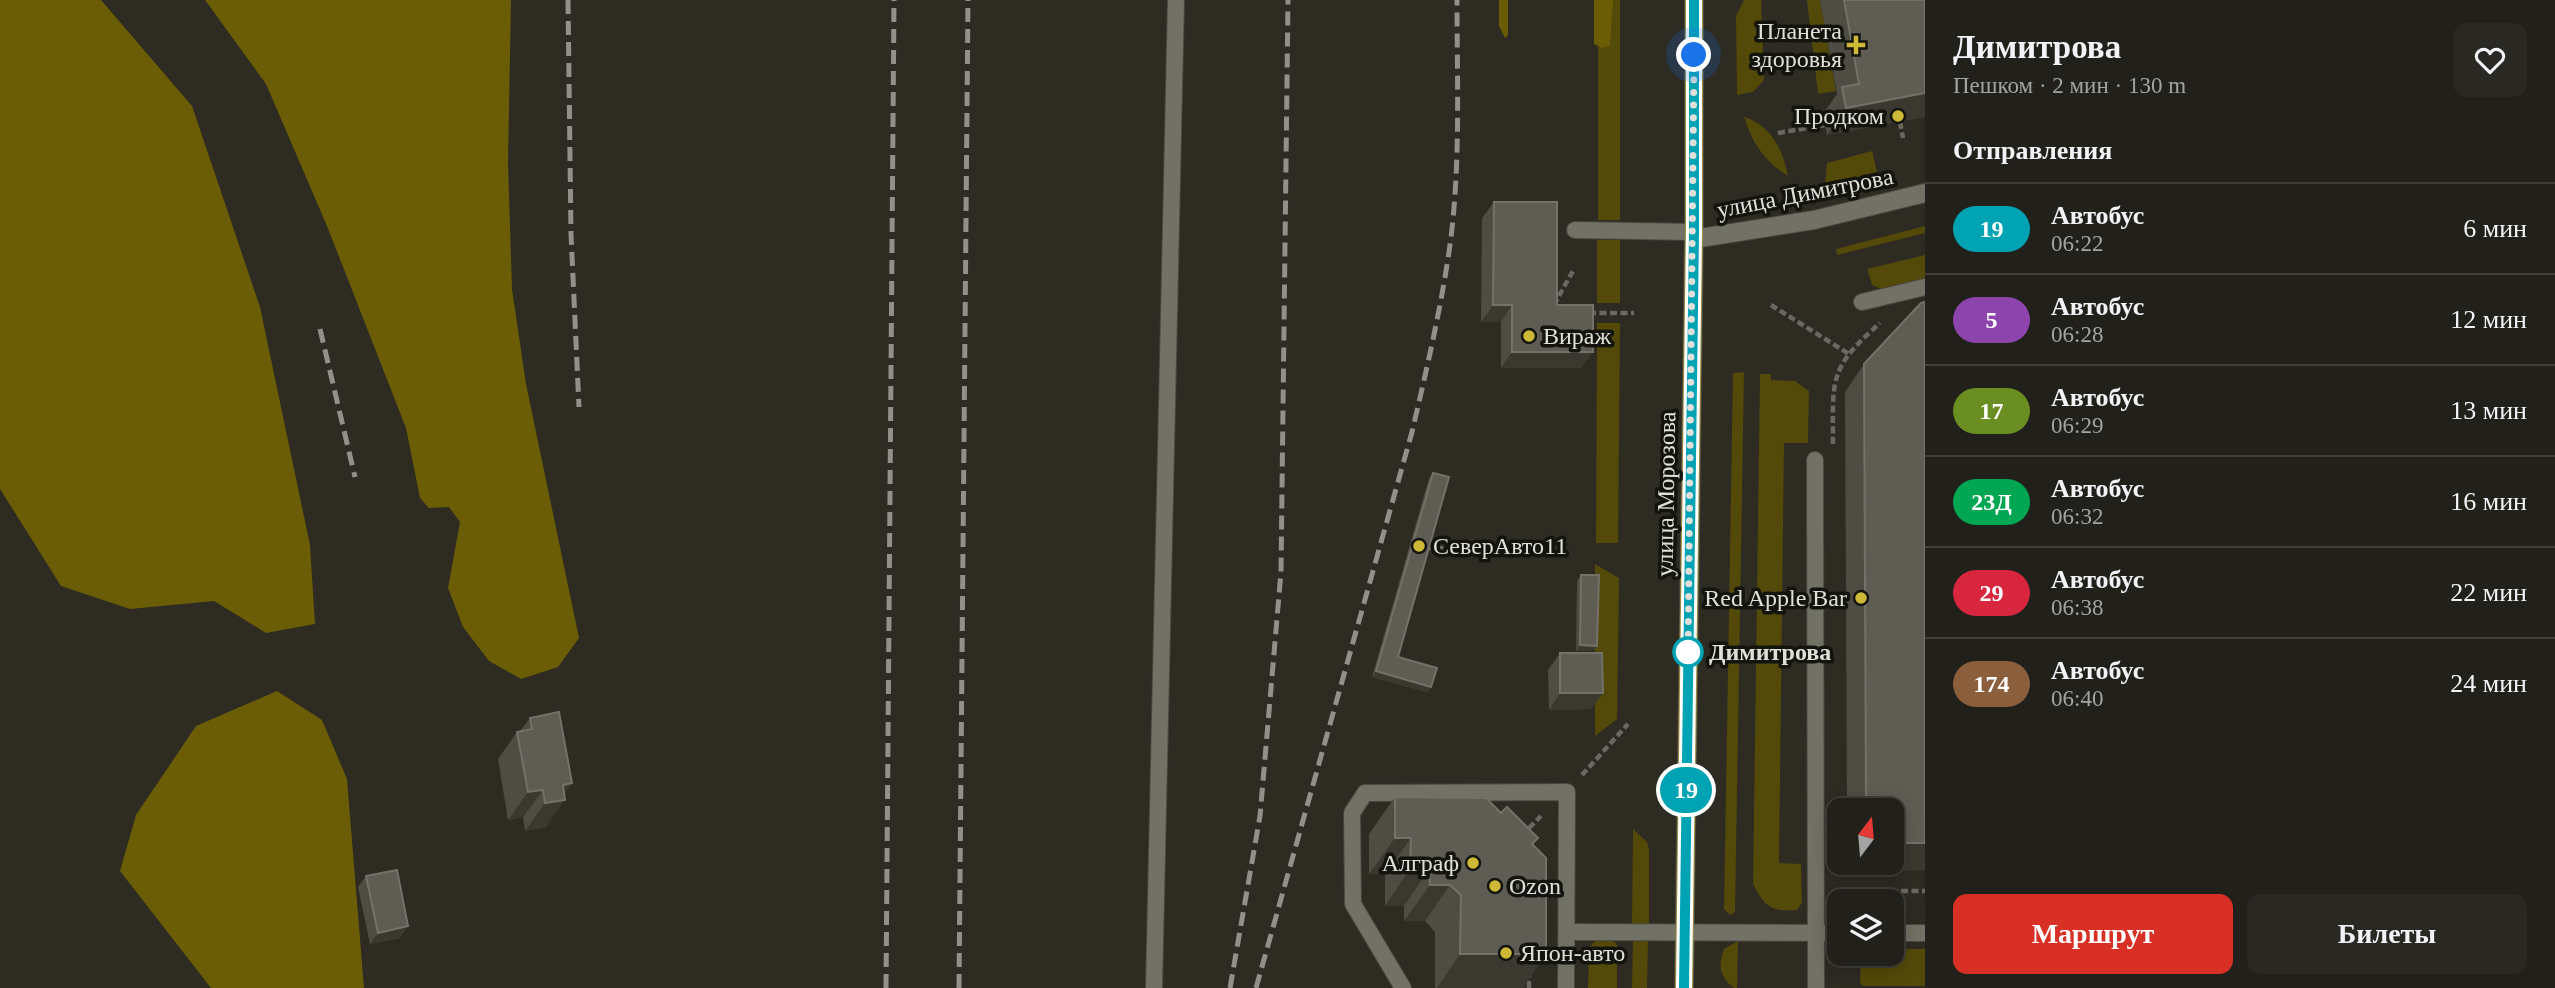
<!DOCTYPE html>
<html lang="ru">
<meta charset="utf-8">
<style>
body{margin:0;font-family:"Times New Roman",serif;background:#2a2823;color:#f1f3f6;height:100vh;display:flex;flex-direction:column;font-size:26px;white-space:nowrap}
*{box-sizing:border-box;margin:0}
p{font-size:23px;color:#a2a3a2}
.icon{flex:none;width:38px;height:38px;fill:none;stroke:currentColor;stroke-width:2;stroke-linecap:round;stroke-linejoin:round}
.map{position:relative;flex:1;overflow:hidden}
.details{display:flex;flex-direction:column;background:#22201a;width:630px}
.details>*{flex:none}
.badge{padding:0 14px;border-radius:23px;font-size:24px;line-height:46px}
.needle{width:46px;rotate:16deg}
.controls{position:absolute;left:1827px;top:798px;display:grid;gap:14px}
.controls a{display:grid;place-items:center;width:77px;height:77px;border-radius:14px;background:#22201a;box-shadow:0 4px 18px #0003,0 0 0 2px #3f3e39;font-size:35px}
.you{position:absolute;width:35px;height:35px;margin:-18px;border:5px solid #fff;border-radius:50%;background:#1a73e8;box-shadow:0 0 0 10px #1a73e833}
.map>.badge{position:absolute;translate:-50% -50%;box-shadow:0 0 0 4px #fff}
h2{padding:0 28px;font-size:26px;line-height:63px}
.round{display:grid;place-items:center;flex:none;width:74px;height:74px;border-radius:14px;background:#2a2823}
.head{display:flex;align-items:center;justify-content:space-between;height:119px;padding:0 28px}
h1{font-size:33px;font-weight:800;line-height:52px}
.action{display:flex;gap:14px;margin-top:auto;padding:14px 28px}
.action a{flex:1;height:80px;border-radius:14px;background:#d93025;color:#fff;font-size:28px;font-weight:800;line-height:80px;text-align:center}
.action a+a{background:#2a2823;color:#f1f3f6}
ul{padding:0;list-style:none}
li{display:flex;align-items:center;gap:21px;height:91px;padding:0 28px;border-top:2px solid #3f3e39}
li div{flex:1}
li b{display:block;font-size:26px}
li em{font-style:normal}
li .badge{min-width:77px;font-weight:700;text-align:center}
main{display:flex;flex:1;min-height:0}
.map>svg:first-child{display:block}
.green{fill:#534909}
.forest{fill:#6a5d05}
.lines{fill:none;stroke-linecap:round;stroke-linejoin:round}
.service-casing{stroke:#4a4941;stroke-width:18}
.tertiary-casing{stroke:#4a4941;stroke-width:20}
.primary-casing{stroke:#4a4941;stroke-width:20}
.path{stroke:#6a6861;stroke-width:4.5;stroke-dasharray:7 3.5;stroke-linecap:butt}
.service{stroke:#727165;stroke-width:16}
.tertiary{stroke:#727165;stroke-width:18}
.primary{stroke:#9f913e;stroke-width:18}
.rail{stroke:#929089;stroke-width:5;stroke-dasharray:14 7;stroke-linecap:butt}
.wall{fill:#4f4d43}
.shaded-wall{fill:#3b392f}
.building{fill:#5f5d53;stroke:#737168;stroke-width:2}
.line-casing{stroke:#fff;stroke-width:16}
.line{stroke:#00a3b4;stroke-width:10}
.walk{stroke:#e0dfd9;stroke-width:7;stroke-dasharray:0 12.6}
.poi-dot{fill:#ceb837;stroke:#14140f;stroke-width:2.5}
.stop-dot{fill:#fff;stroke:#00a3b4;stroke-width:3.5}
.labels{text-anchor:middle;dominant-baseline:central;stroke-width:7;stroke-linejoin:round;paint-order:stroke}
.poi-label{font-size:24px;fill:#e0dfd9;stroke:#14140f;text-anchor:end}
.street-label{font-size:24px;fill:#e0dfd9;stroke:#14140f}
.stop-label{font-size:24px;font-weight:bold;fill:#e0dfd9;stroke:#14140f;text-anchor:start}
</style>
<main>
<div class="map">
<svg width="1925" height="988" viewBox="0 0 1925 988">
<rect width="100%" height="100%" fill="#2d2b22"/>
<g class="green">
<rect x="1598" y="0" width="22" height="220"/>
<polygon points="1744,0 1761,0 1764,80 1753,92 1737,95 1736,16"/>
<polygon points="1807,0 1820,0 1836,91 1818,94"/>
<path d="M1744,117C1771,125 1783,150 1788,176C1765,162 1752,143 1744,117Z"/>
<polygon points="1872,151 1877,172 1825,185 1827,163"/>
<polygon points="1925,226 1925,233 1837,255 1836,249"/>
<rect x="1597" y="240" width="23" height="63"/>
<polygon points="1925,255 1925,279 1881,289 1872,285 1867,269"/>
<polygon points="1597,323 1620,323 1618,543 1596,543"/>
<polygon points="1744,372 1735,912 1730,915 1724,909 1733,373"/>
<path d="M1760,374H1771V380L1795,381L1809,391L1808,443H1784L1779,863L1801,864L1802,903L1797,910C1772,912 1764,907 1753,884Z"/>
<polygon points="1595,564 1619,578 1619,584 1617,719 1595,736"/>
<polygon points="1633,829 1647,842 1649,849 1649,924 1632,924"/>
<polygon points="1597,939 1612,939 1617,945 1617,988 1588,988 1589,948"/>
<polygon points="1633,940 1648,940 1647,988 1632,988"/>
<path d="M1738,941L1737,988H1734C1719,977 1718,965 1724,949Z"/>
<polygon points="1892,949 1925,949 1925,986 1863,986 1860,983 1861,954 1892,954"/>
</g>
<g class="forest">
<polygon points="0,0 101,0 192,106 260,307 310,545 315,624 266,633 214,601 130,609 61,586 0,489"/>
<polygon points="205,0 511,0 508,163 512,289 526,384 579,638 558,667 521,679 489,661 463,627 448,588 460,522 449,507 429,508 420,498 406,428 327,226 266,84"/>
<polygon points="1499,0 1508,0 1508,35 1505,38 1499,26"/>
<polygon points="1594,0 1613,0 1610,46 1602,48 1594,44"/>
<polygon points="277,691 322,720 347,779 364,988 211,988 120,871 136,815 196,726"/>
</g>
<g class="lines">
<defs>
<g id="service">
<polyline points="1575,230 1694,232"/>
<polyline points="1862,302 1925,287"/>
<polyline points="1815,460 1816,988"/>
<polyline points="1567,932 1839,933"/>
<polyline points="1892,933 1925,933"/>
<polyline points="1154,988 1176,0"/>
<polyline points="1403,988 1353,904 1352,813 1365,793 1567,792 1566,988"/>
</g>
<polyline id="tertiary" points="1694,239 1814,220 1925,193"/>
<polyline id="primary" points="1684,988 1694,232 1694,0"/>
</defs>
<use href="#service" class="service-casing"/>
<use href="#tertiary" class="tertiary-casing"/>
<use href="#primary" class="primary-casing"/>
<g class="path">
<polyline points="1900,122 1903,138"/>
<polyline points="1778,133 1825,125"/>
<polyline points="1554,305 1574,269"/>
<polyline points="1771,305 1849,354"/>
<polyline points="1589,313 1634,313"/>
<path d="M1833,444C1833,379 1828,369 1880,323"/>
<polyline points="1426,548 1539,552"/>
<polyline points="1582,775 1628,724"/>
<polyline points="1529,828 1541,816"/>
<polyline points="1838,891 1925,891"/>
<polyline points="1529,988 1529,975"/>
</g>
<use href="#service" class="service"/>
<use href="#tertiary" class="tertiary"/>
<use href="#primary" class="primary"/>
<g class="rail">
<polyline points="568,0 571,234 579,407"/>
<polyline points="320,329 355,477"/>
<polyline points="886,988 894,0"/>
<polyline points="959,988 968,0"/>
<polyline points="1230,988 1260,816 1281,572 1288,0"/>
<path d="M1256,988L1412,432C1426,372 1440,313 1449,252C1461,170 1457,83 1457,0"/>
</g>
</g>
<g class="wall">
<polygon points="1820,0 1925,0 1925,117 1827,135 1823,114 1837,94"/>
<polygon points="1494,202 1557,305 1581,368 1501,368 1501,322 1481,322 1482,218"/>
<polygon points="1864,364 1925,870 1887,871 1879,863 1892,863 1892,810 1847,810 1845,392"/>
<polygon points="1433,473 1398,657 1431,687 1427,692 1372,677 1429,478"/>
<polygon points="1581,575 1597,646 1593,651 1576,651 1577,581"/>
<polygon points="1560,653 1591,709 1549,710 1548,670"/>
<polygon points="530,718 572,783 564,794 546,827 525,831 523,817 508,820 498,759 517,732 520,731"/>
<polygon points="1395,797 1533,845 1523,988 1435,988 1435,932 1425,921 1404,921 1404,906 1385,906 1385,874 1369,874 1369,834"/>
<polygon points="366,876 400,938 370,944 358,887"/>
</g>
<g class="shaded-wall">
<polygon points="1925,93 1925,117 1827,135 1846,108"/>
<polygon points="1493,305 1512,305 1501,322 1481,322"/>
<polygon points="1512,352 1593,352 1581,368 1501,368"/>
<polygon points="1580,645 1597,646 1593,651 1576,651"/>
<polygon points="1376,671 1431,687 1427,692 1372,677"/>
<polygon points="1560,693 1603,693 1591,709 1549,710"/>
<polygon points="572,783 559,801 565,800 546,827 525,831 545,803 563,785"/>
<polygon points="543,790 523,817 508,820 528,792"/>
<polygon points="1395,838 1411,838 1385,874 1369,874"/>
<polygon points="1906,843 1925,843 1925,870 1887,871"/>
<polygon points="1410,869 1429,869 1404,906 1385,906"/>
<polygon points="1430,885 1450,885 1425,921 1404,921"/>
<polygon points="408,926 400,938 370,944 378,933"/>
<polygon points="1460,954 1546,954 1523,988 1437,988"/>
</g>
<g class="building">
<polygon points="1844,0 1925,0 1925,93 1846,108 1842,87 1859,84"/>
<polygon points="1494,202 1557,202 1557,305 1593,305 1593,352 1512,352 1512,305 1493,305"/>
<polygon points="1925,302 1925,843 1906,843 1892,828 1892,810 1875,810 1866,801 1864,364 1921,303"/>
<polygon points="1433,473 1449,477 1398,657 1437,668 1431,687 1376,671"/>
<polygon points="1581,575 1599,575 1597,646 1580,645"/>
<polygon points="1560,653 1602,653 1603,693 1560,693"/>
<polygon points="559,712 572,783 563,785 565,800 545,803 543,790 528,792 517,732 532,729 530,718"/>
<polygon points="1395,797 1486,798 1501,813 1507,807 1538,838 1532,844 1546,858 1546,954 1460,954 1461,895 1450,885 1430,885 1429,869 1410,869 1411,838 1395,838"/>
<polygon points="397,870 408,926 378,933 366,876"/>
</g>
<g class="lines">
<defs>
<polyline id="line" points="1684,988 1694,232 1694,0"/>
</defs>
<use href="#line" class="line-casing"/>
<use href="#line" class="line"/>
<polyline class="walk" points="1688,652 1688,662 1694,55"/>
</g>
<g class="poi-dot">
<path d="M1852.5 34.5h7v7h7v7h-7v7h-7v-7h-7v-7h7z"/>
<circle cx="1898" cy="116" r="7"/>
<circle cx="1529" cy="336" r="7"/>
<circle cx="1419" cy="546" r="7"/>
<circle cx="1861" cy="598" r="7"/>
<circle cx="1473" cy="863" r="7"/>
<circle cx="1495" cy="886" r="7"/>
<circle cx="1506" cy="953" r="7"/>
</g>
<circle class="stop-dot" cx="1688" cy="652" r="14"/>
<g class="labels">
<g class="poi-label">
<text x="1842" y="31">Планета<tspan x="1842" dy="28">здоровья</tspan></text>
<text x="1884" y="116">Продком</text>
<text x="1543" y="336" text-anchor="start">Вираж</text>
<text x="1433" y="546" text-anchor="start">СеверАвто11</text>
<text x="1847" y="598">Red Apple Bar</text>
<text x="1459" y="863">Алграф</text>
<text x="1509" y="886" text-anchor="start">Ozon</text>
<text x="1520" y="953" text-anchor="start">Япон-авто</text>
</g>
<g class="street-label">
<text transform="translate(1805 193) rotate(-11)">улица Димитрова</text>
<text transform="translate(1666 494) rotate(-89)">улица Морозова</text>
</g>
<g class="stop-label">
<text x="1709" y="652">Димитрова</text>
</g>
</g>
</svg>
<div class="controls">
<a><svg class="needle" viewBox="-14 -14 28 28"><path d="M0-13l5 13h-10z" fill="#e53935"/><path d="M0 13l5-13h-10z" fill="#a2a3a2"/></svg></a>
<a><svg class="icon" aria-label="layers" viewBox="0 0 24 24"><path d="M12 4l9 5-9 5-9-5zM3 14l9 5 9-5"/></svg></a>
</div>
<div class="you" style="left:1694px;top:55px"></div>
<b class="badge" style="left:1686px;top:790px;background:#00a3b4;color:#fff">19</b>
</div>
<section class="details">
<div class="head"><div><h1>Димитрова</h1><p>Пешком · 2 мин · 130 m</p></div><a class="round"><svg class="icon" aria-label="heart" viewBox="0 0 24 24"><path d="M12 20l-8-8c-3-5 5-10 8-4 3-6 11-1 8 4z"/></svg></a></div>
<h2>Отправления</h2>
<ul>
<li><span class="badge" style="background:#00a3b4;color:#fff">19</span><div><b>Автобус</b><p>06:22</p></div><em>6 мин</em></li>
<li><span class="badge" style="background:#8e44ad;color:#fff">5</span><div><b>Автобус</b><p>06:28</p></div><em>12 мин</em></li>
<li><span class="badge" style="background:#6b8e23;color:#fff">17</span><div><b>Автобус</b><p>06:29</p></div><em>13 мин</em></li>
<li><span class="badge" style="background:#00a651;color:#fff">23Д</span><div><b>Автобус</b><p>06:32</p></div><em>16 мин</em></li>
<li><span class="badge" style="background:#d7263d;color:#fff">29</span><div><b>Автобус</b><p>06:38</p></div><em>22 мин</em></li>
<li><span class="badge" style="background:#8b5e3c;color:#fff">174</span><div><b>Автобус</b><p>06:40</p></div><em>24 мин</em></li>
</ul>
<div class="action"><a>Маршрут</a><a>Билеты</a></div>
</section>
</main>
